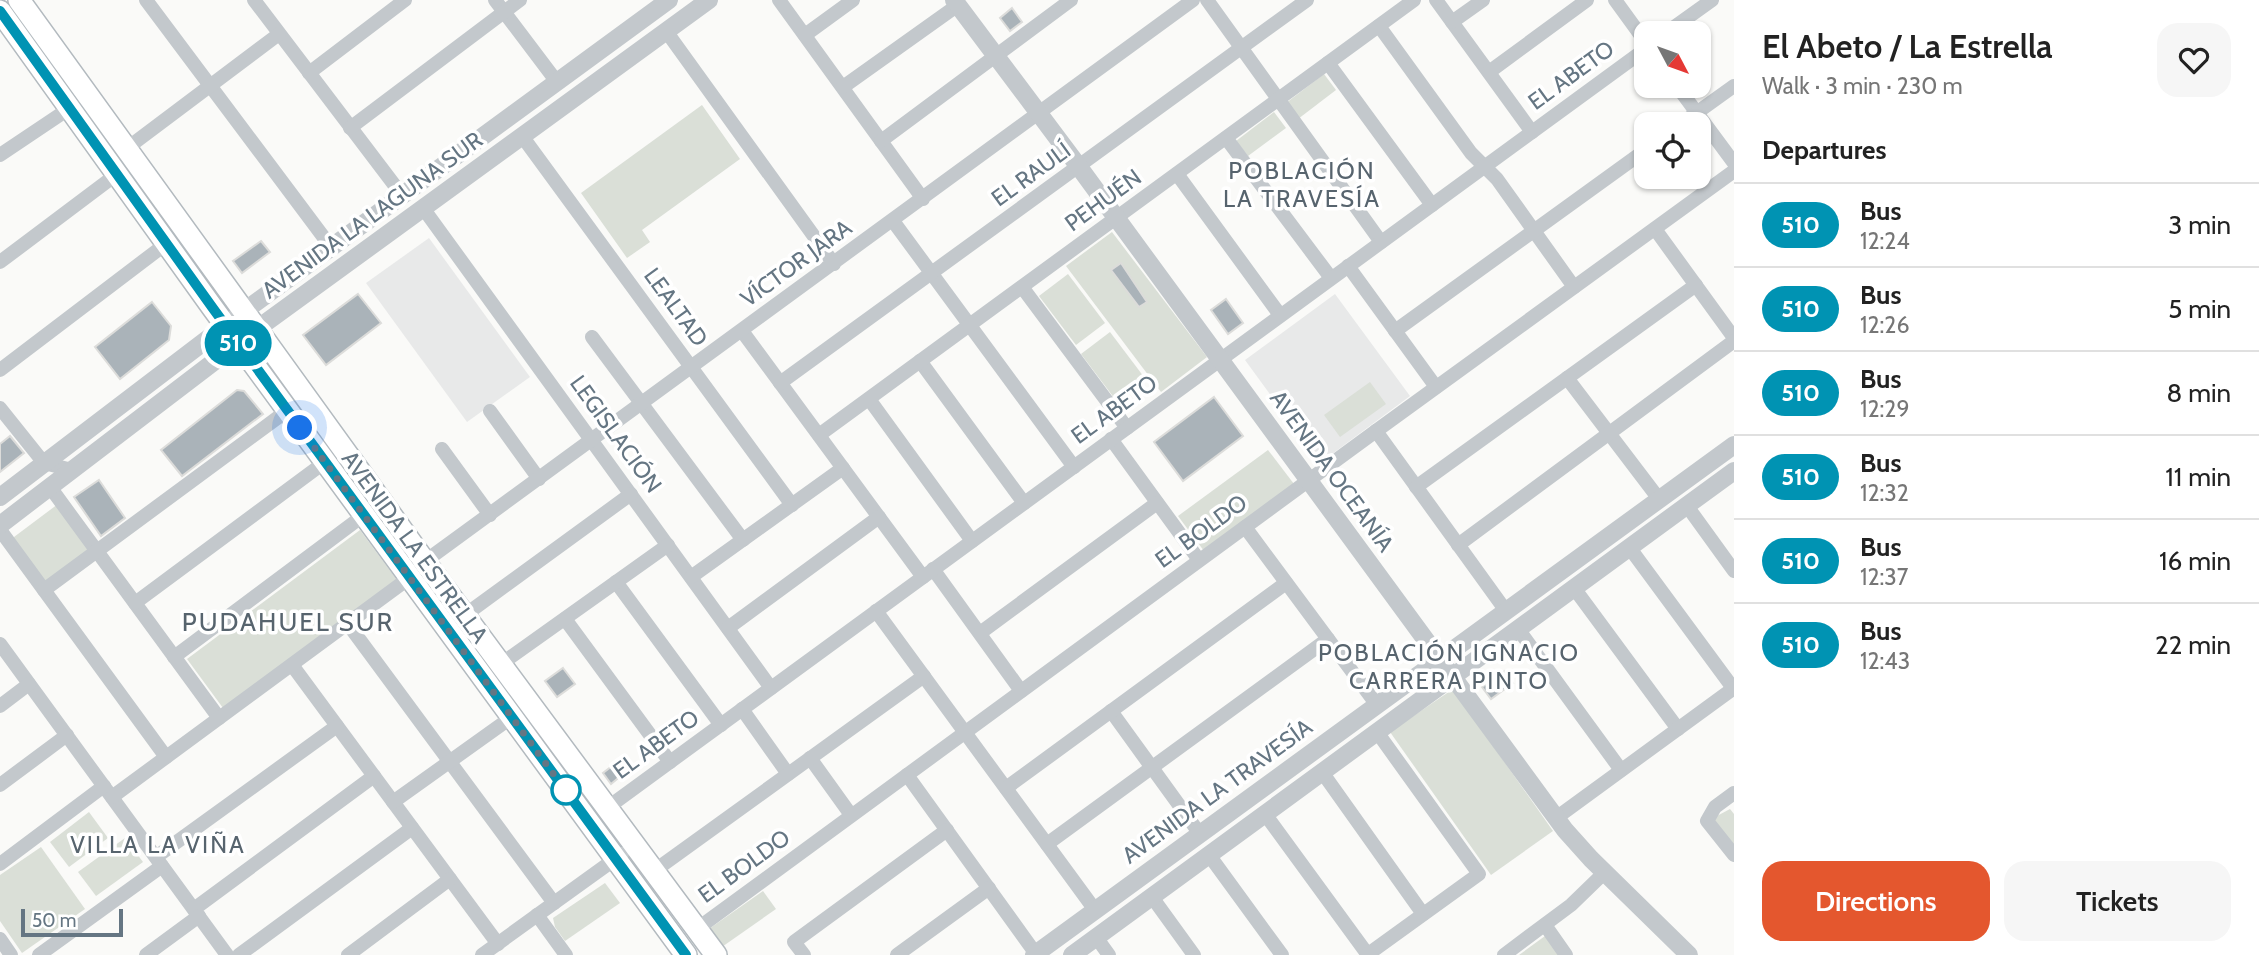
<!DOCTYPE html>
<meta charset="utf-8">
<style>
body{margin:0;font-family:Cabin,sans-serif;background:#f6f6f6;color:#222;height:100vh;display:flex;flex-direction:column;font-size:26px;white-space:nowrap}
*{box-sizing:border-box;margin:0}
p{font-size:23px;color:#767676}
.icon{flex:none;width:38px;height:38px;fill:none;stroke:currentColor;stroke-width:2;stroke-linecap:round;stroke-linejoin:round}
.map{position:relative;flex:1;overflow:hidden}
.drawer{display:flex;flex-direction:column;background:#fff;width:525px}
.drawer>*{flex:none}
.badge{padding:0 14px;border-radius:23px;font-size:24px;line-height:46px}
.needle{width:46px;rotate:131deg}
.controls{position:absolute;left:1634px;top:21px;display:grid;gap:14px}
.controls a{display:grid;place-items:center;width:77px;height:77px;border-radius:14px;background:#fff;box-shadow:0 2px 5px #0004;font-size:35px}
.scale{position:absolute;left:21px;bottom:18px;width:102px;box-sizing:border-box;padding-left:7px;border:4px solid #657683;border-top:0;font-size:19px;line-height:24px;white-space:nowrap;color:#657683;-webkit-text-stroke:5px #fff;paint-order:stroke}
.you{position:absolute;width:35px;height:35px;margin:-18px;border:5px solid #fff;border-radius:50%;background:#1a73e8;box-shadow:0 0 0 10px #1a73e833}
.map>.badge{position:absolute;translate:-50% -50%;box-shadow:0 0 0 4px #fff}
h2{padding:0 28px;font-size:26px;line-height:63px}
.round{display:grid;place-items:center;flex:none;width:74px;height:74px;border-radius:21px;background:#f6f6f6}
.summary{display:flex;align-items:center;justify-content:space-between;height:119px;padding:0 28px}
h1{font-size:33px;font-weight:600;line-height:52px}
.cta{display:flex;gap:14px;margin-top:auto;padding:14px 28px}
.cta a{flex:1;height:80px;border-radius:21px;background:#e4572e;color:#fff;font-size:28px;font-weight:600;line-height:80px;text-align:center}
.cta a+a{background:#f6f6f6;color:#222}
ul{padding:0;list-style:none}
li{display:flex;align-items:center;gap:21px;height:84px;padding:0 28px;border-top:2px solid #e0e0e0}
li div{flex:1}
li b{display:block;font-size:26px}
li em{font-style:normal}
li .badge{min-width:77px;font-weight:700;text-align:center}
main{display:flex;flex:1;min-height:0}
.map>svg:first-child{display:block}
.built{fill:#e8e9e9}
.green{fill:#dadfd7}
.building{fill:#aab3b9;stroke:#dcdcda;stroke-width:2}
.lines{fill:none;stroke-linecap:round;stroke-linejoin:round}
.secondary-casing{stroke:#b3babf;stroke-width:24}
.minor{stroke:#c3c8cc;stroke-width:14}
.tertiary{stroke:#c3c8cc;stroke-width:18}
.secondary{stroke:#fff;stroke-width:21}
.line-casing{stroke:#fff;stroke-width:16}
.line{stroke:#0093b3;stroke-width:10}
.walk{stroke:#657683;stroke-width:7;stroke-dasharray:0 12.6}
.stop-dot{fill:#fff;stroke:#0093b3;stroke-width:3.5}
.labels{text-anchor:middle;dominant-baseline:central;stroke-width:7;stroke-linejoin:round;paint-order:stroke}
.street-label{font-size:23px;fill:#657683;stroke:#fff}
.neighbourhood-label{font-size:24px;letter-spacing:2px;fill:#57646e;stroke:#fff}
.quarter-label{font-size:26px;letter-spacing:2px;fill:#57646e;stroke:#fff}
</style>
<main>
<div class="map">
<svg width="1734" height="955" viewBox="0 0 1734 955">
<rect width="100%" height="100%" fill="#fafaf8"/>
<g class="built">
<polygon points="429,238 530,377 467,422 366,283"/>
<polygon points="1335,294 1410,396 1320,463 1245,360"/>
</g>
<g class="green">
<polygon points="1324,74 1336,90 1298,119 1286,103"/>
<polygon points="702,105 740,159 642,230 650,242 627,258 581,193"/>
<polygon points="1274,112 1286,128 1248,156 1236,141"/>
<polygon points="1112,232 1207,357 1161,392 1066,266"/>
<polygon points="1068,274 1105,323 1076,345 1039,296"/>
<polygon points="1110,332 1147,381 1118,403 1081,354"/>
<polygon points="1370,382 1386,404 1340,437 1324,415"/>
<polygon points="1268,450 1294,484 1204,551 1178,516"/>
<polygon points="58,504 92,550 46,584 10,540"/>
<polygon points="360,530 397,580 223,708 187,659"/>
<polygon points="1453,689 1553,831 1491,875 1390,732"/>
<polygon points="1730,809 1734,814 1734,852 1712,828 1715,817"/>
<polygon points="89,812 108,838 69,867 50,842"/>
<polygon points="125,838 143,862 96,896 78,872"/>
<polygon points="41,847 85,909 22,953 0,921 0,875"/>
<polygon points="605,883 620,903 565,941 555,927 553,918"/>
<polygon points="763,891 776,909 719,949 706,931"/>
<polygon points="1545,936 1559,955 1519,955"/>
</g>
<g class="building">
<polygon points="1012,8 1022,22 1010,31 1000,18"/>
<polygon points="261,241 270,252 242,273 233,261"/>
<polygon points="1121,263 1147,302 1139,307 1111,270"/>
<polygon points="358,294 381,323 326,365 303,335"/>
<polygon points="1226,299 1243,323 1228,334 1211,310"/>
<polygon points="152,302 171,326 169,340 120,379 95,347"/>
<polygon points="237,390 244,391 263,414 182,476 161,450"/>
<polygon points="1214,397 1243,436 1183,481 1154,442"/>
<polygon points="10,436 24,453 0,472 0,444"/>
<polygon points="99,480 125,518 101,536 74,497"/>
<polygon points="563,668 575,684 557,697 545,681"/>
<polygon points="1505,671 1513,683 1491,699 1482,687"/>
<polygon points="621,759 629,769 611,784 603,773"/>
</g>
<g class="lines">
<defs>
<g id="secondary">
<polyline points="19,0 425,562 716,955"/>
<polyline points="0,11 212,307 686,955"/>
</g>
</defs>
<use href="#secondary" class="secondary-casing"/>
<g class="minor">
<polyline points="146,0 331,247"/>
<polyline points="254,0 402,195"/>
<polyline points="495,0 557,82"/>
<polyline points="779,0 923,199"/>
<polyline points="1207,0 1381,242"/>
<polyline points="1436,0 1532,132"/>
<polyline points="1615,0 1647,44"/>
<polyline points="1452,22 1483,0"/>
<polyline points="1379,26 1471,153 1497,179 1574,287"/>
<polyline points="666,31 834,264"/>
<polyline points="1666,33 1712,0"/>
<polyline points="805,35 853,0"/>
<polyline points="1328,63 1432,205"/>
<polyline points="1489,72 1587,0"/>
<polyline points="309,73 405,0"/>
<polyline points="1677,86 1734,163"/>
<polyline points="843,87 958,5"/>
<polyline points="1681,124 1734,86"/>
<polyline points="350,128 520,0"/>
<polyline points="522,136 792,505"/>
<polyline points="1226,138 1331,278"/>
<polyline points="881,141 1071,0"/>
<polyline points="126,149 279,34"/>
<polyline points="0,155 70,108"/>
<polyline points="1177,174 1280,315"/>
<polyline points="423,208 771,688"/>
<polyline points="893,221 1074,467"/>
<polyline points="1655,229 1734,338"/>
<polyline points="0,262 117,174"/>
<polyline points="1348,266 1436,387"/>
<polyline points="1022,287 1127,428"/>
<polyline points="742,331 923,577"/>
<polyline points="1395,331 1647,149"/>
<polyline points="592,337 743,540"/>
<polyline points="920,361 1024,503"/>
<polyline points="0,370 167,243"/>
<polyline points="1567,378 1659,499"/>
<polyline points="780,383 1307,0"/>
<polyline points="869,399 972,541"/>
<polyline points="0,408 44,463 72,470"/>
<polyline points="490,411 539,479"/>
<polyline points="1376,431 1506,611"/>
<polyline points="819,435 1414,0"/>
<polyline points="1111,439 1199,560"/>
<polyline points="442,449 490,515"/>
<polyline points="50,487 219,718"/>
<polyline points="1416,487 1696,285"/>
<polyline points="1687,506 1734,571"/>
<polyline points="1245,527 1377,705"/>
<polyline points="0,530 166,757"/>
<polyline points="1458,545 1734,341"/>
<polyline points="1629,547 1733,688"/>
<polyline points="933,569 1021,691"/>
<polyline points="691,577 843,468"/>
<polyline points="616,582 721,725"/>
<polyline points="1574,588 1678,729"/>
<polyline points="44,590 288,410"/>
<polyline points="135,603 325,462"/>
<polyline points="876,611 1095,910"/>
<polyline points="465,615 631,494"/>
<polyline points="565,619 670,762"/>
<polyline points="348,624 554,903"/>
<polyline points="728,628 879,517"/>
<polyline points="1518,629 1621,770"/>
<polyline points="980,633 1157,503"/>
<polyline points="0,644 227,955"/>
<polyline points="174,657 364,515"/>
<polyline points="501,664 668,545"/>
<polyline points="292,665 498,944"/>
<polyline points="0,706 29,684"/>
<polyline points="742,709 788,774"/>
<polyline points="1111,711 1200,834"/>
<polyline points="810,758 851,815"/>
<polyline points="1322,772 1423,914"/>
<polyline points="907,775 1036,954"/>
<polyline points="0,785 67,735"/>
<polyline points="1006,788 1286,583"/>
<polyline points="1734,793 1715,807 1707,821 1734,855"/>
<polyline points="112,797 401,584 435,554 1193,0"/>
<polyline points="393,802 512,717"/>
<polyline points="607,808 1647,48"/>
<polyline points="1265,814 1368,955"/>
<polyline points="1556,818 1734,688"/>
<polyline points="1047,844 1328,639"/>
<polyline points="1209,855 1282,955"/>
<polyline points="156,857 337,726"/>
<polyline points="0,864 104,786"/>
<polyline points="654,871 924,676"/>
<polyline points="1152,897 1194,955"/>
<polyline points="194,909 374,776"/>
<polyline points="537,915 566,955"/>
<polyline points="1545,925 1566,955"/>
<polyline points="697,929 1376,431 1734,171"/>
<polyline points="1096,937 1109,955"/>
<polyline points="0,939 11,955"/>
<polyline points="39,955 162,866"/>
<polyline points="146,955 199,916"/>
<polyline points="239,955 412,828"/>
<polyline points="348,955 450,879"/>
<polyline points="482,955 622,854"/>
<polyline points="804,955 794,942 947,830"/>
<polyline points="897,955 989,888"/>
<polyline points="1367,955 1479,874 1377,732"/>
<polyline points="1504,955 1571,905 1604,873"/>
</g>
<g class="tertiary">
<polyline points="954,0 1079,167 1565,830 1591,859 1689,955"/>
<polyline points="0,497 243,312 669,0"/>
<polyline points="0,525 257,329 709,0"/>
<polyline points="1034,955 1734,445"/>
<polyline points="1072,955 1734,471"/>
</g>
<use href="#secondary" class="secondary"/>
</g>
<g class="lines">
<defs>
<polyline id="line" points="0,11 212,307 686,955"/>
</defs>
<use href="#line" class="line-casing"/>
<use href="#line" class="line"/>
<polyline class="walk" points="300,428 571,798 566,790"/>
</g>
<circle class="stop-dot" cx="566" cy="790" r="14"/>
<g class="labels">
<g class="street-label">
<text transform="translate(1571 75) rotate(-36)">EL ABETO</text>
<text transform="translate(1031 174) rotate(-36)">EL RAULÍ</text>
<text transform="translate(1103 200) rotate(-36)">PEHUÉN</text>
<text transform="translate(372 215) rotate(-36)">AVENIDA LA LAGUNA SUR</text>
<text transform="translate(796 263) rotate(-36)">VÍCTOR JARA</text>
<text transform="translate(676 307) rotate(54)">LEALTAD</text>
<text transform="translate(1114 409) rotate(-36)">EL ABETO</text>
<text transform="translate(616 434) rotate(54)">LEGISLACIÓN</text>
<text transform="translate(1332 471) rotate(54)">AVENIDA OCEANÍA</text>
<text transform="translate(1201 531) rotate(-36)">EL BOLDO</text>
<text transform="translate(415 547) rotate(54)">AVENIDA LA ESTRELLA</text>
<text transform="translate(656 744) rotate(-36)">EL ABETO</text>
<text transform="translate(1217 791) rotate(-36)">AVENIDA LA TRAVESÍA</text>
<text transform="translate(744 866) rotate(-36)">EL BOLDO</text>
</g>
<g class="neighbourhood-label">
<text x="1302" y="170">POBLACIÓN<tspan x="1302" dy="28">LA TRAVESÍA</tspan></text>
<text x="1449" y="652">POBLACIÓN IGNACIO<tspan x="1449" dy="28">CARRERA PINTO</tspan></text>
<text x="158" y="844">VILLA LA VIÑA</text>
</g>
<g class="quarter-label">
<text x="288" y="622">PUDAHUEL SUR</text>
</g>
</g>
</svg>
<div class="controls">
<a><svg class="needle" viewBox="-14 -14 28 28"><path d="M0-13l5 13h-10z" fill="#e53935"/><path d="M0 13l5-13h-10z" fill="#767676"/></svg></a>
<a><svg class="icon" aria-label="locate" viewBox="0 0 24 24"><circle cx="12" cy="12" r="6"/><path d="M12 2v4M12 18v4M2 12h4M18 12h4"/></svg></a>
</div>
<div class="scale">50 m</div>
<div class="you" style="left:300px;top:428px"></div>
<b class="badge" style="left:238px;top:343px;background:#0093b3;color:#fff">510</b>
</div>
<section class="drawer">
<div class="summary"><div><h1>El Abeto / La Estrella</h1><p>Walk · 3 min · 230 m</p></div><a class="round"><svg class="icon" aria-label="heart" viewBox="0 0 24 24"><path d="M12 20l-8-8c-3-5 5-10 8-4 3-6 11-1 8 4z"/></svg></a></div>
<h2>Departures</h2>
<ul>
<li><span class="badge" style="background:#0093b3;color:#fff">510</span><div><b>Bus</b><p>12:24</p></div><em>3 min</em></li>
<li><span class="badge" style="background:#0093b3;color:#fff">510</span><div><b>Bus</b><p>12:26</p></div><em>5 min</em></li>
<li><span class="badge" style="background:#0093b3;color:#fff">510</span><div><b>Bus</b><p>12:29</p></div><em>8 min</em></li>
<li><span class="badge" style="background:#0093b3;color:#fff">510</span><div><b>Bus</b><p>12:32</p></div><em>11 min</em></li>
<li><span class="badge" style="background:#0093b3;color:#fff">510</span><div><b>Bus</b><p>12:37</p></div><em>16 min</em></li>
<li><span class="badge" style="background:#0093b3;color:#fff">510</span><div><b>Bus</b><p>12:43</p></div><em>22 min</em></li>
</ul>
<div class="cta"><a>Directions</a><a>Tickets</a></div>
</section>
</main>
